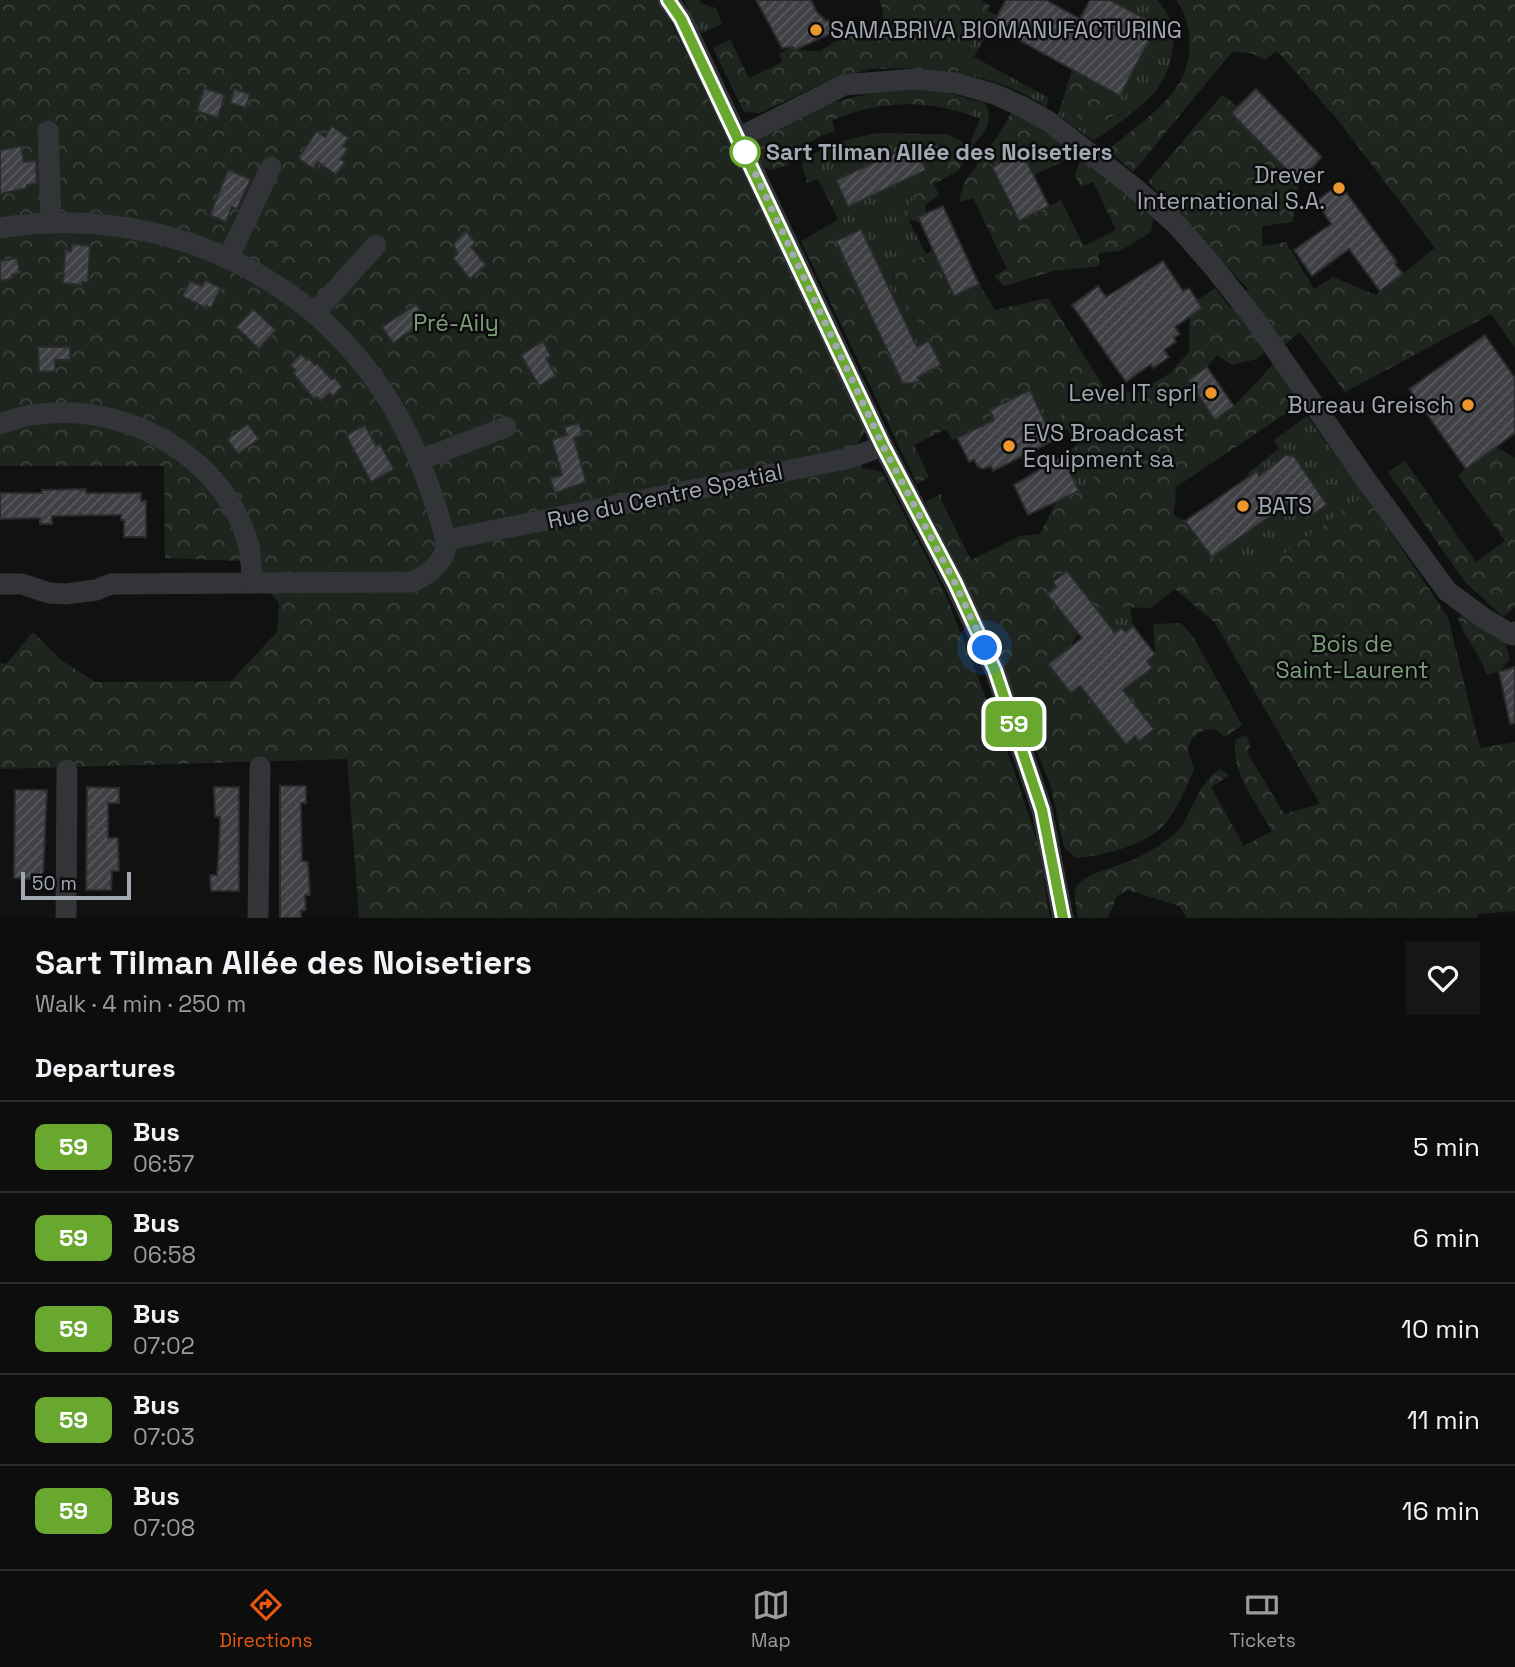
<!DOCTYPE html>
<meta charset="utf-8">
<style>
body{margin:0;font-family:"Space Grotesk",sans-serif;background:#161617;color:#f1f3f6;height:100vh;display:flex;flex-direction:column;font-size:26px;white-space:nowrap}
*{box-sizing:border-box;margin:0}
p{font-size:23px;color:#9a9c9e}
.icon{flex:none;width:38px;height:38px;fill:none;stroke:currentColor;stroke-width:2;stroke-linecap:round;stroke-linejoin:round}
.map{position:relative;height:918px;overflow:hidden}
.side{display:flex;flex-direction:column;background:#0d0d0e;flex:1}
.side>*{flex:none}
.badge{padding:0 14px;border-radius:10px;font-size:24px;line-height:46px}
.scale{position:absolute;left:21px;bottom:18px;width:110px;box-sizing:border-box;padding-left:7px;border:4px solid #a3a9b3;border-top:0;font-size:19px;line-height:24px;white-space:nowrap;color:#a3a9b3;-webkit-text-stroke:5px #0c0c0d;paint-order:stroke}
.you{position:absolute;width:35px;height:35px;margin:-18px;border:5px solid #fff;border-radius:50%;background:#1a73e8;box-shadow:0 0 0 10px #1a73e833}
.map>.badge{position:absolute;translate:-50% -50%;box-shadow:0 0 0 4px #fff}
h2{padding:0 35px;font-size:26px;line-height:63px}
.round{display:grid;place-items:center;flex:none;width:74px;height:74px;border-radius:0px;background:#161617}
.headline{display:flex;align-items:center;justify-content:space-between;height:119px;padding:0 35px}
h1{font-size:33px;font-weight:700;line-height:52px}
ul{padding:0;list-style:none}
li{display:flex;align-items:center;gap:21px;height:91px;padding:0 35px;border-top:2px solid #2d2d2e}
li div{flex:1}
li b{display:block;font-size:26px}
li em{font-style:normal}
li .badge{min-width:77px;font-weight:700;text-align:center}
.dock{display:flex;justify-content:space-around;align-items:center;height:98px;border-top:2px solid #2d2d2e;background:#0d0d0e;font-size:19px;color:#9a9c9e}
.dock a{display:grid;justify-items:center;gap:4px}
.dock .on{color:#ea580c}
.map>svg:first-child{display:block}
.grass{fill:url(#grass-tufts)}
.forest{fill:url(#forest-crowns)}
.building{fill:url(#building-hatch);stroke:#2b2b2e;stroke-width:2}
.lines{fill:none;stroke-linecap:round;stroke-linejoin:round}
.minor{stroke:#323437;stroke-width:21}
.line-casing{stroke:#fff;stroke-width:16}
.line{stroke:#69a82f;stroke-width:10}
.walk{stroke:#a3a9b3;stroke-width:7;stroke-dasharray:0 12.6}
.poi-dot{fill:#ec962f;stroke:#0c0c0d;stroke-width:2.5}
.stop-dot{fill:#fff;stroke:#69a82f;stroke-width:3.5}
.labels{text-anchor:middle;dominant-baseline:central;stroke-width:5;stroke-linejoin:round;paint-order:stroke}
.poi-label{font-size:23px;fill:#a3a9b3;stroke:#0c0c0d;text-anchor:start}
.stop-label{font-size:23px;font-weight:bold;fill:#a3a9b3;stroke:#0c0c0d;text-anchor:start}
.park-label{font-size:23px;fill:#7c9e7a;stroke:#0c0c0d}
.street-label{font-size:23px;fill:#a3a9b3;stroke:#0c0c0d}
</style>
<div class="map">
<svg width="1515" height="918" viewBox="0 0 1515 918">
<defs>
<pattern id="grass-tufts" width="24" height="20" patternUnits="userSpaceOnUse" patternTransform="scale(1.75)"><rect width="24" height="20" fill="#1d251e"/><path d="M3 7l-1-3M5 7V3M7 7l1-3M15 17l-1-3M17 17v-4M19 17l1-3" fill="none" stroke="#3b423c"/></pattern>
<pattern id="forest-crowns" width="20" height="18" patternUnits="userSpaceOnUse" patternTransform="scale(1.75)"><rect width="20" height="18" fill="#1d251e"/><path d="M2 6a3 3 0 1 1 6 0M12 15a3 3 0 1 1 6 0" fill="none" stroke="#3b423c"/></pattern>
<pattern id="building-hatch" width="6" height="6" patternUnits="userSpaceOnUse" patternTransform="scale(1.75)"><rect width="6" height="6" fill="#404145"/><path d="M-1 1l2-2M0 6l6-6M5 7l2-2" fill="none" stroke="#585a5d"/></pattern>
</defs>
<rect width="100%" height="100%" fill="#111112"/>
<g class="grass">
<polygon points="684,0 699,0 702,4 716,8 722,24 701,34"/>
<path d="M1110,0H1157C1181,24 1176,63 1157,89C1147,104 1110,129 1094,141L1058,115L1062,102L1068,104L1076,114L1105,122L1114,115L1126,114L1120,96L1157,25Z"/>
<path d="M988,11L997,15L974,57L1049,98L1046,107C1019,89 989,78 957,73Z"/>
<path d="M972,100L985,103C995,122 984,132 973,146L969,145L980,119L970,115Z"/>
<path d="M880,133L926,134L918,152L913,144L836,181L848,207L906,179L914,198L904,211L926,254L891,273L913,317L933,331L929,341L917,347L903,314L899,315L896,308L899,306L861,229L836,241L829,225L838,219L818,179L807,183L802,164C817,146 857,136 880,133Z"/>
<polygon points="999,134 1006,160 992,167 982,158"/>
<polygon points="1045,383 1068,429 1052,434 1030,390"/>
<polygon points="1307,416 1365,495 1265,567 1212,557 1281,508 1280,463 1278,461 1259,476 1257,471 1250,476 1248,473 1279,448 1274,440"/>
<polygon points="1077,446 1094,480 1079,491 1061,454"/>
<polygon points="1094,606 1130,607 1133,626 1126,632 1111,636 1110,626"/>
</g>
<g class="forest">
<polygon points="0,0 657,0 668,16 866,430 853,450 862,468 882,472 945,593 1014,770 1038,844 1050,918 359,918 347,759 0,769 0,663 6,664 33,632 61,660 95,682 231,681 277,632 279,603 239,561 165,558 164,466 0,466"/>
<polygon points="879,0 980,0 990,6 957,73 912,68 870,69 830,80 760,113 744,112 713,48 730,39 749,78 782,62 779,54 793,46 795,50 820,51 847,34 885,37 882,7"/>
<path d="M1176,0H1515V348L1491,314L1345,392L1300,332L1283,346L1278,341L1257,359L1232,365L1217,355L1207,367L1188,381L1215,420L1234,406L1278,359L1306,400L1176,487L1174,515L1185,521L1212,557L1265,567L1365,495L1448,617L1480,748L1515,742V911L1478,914L1477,918H1187L1179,906L1128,890L1117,896L1108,918H1078C1077,909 1072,894 1077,886C1084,873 1124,865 1139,857C1150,851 1162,844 1171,837C1192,822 1194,783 1221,769L1229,776L1211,787L1244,846L1272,831C1257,804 1229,770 1236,739L1247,735L1250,747L1247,752L1284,814L1320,804L1215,623L1175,589L1151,608L1094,606L1067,571L1053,582L1056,587L1047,594L1078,634L1070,647L1088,696L1125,744L1135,736L1139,740L1153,729L1122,688L1155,654L1153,624L1181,623L1194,638L1242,725L1225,737L1215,729L1204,730L1192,738L1188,750L1194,770C1185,790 1177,811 1162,827C1142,846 1102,856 1076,858L1064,847L1051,787L996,647L925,502L941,494V500L971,560L1020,536L1040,534L1056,502L1079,491L1094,480L1044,383L990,410L995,423L980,427L952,440L946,429L914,445L929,477L917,484L801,241L829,225L903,384L920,382L918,377L941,365L929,341L932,331L913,317L891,272L933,250L954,295L979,284L995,310L1048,298L1103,386L1137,393L1170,373L1189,352L1190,317L1202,308L1197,300L1215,288L1231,309L1248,289L1148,182L1222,95L1237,106L1231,113L1299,182L1293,222L1262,226V246L1286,242L1314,289L1333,277L1376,295L1435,248L1337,119L1277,51L1265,60L1251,53L1232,52L1133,172L1108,150C1129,132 1156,114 1173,92C1194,67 1195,25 1176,0Z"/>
<path d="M1072,70L1120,96L1126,114C1122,114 1118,114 1115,115C1107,118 1103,125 1094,125C1079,125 1074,107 1062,102Z"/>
<path d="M919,90L950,93L972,100L970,115C922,98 878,102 832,120L835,131L818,137L802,149L788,165L770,170L761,165L756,143L764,130L817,106L882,91Z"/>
<polygon points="1013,110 1073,151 1067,159 1034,175 1006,160 999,134"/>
<polygon points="926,134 946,134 973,146 958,171 934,184 939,195 925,206 926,213 918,217 921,223 908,219 904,211 914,198 906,179 926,170 918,152"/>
<polygon points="1089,156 1154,214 1151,232 1120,251 1099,253 1099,266 1054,271 1004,286 994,276 1007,269 973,198 959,202 964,183 982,158 992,167 1019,221 1061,200 1084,246 1116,230 1093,182 1081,187 1075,176 1079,163"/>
<polygon points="1496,447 1515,458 1515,607 1503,617 1465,582 1388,472 1405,461 1476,562 1505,541 1458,475"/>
<path d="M1464,612L1503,636L1510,659L1499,672L1486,675C1481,653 1464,639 1458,618Z"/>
</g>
<g class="building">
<polygon points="756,0 811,0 816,11 826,21 828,20 834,32 795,50 793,47 782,48"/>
<polygon points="1006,0 1046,0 1080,19 1090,0 1110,0 1157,25 1120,96 992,25"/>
<polygon points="204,88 225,95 218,118 197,111"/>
<polygon points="234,89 250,94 246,108 230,103"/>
<polygon points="1256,89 1322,157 1299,182 1231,113"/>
<polygon points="332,126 349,138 343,146 348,149 341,159 345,162 336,175 318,162 313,169 298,158 317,131 325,137"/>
<polygon points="914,144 926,170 848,207 836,180"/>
<polygon points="21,146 24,162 36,160 37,183 27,185 27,188 0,194 0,150"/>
<polygon points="1022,152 1049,206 1019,221 992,167"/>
<polygon points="228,170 251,179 237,209 232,207 226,222 210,215"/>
<polygon points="1340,184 1397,262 1395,264 1403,274 1380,291 1349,249 1312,276 1294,250 1331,224 1316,201"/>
<polygon points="943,206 979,284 954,296 918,217"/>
<polygon points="861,229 917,347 929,341 941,365 918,377 920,382 903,384 836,241"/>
<polygon points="466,231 476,243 471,247 486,265 470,279 453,258 458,254 453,244"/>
<polygon points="72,244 90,246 88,282 82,282 82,285 63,283 65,250 71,251"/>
<polygon points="17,258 20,273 12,275 13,278 0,281 0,261"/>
<polygon points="1163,261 1183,291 1189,288 1202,308 1175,327 1180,334 1174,338 1176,342 1164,350 1169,357 1153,368 1151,364 1126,382 1072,305 1098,286 1106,297"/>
<polygon points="205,280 221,288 211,308 206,306 205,308 182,296 190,281 202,286"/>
<polygon points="416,304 427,320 393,343 382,327"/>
<polygon points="253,309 276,330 259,349 236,327"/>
<polygon points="1485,335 1515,378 1515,433 1466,469 1409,389"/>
<polygon points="543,341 551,356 546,358 556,376 539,386 521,355"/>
<polygon points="38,347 70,347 70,360 55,360 55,371 39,372"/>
<polygon points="301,354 307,360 309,358 315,365 317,363 332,380 335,378 342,387 333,397 330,393 321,401 317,397 314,399 293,373 295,370 290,365"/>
<polygon points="1207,367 1234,406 1215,420 1188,380"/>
<polygon points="1030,390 1054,440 993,471 991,466 983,469 978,467 974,460 969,462 957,438 994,420 990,410"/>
<polygon points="579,423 583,435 574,438 586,482 555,493 550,478 562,475 552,440 567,435 564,427"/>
<polygon points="248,424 259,439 238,454 227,439"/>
<polygon points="365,425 376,446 380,444 394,469 371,482 346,435"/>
<polygon points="1286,455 1294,456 1327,505 1307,518 1293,500 1212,557 1185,521 1257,471 1259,476"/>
<polygon points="1062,456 1079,491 1028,515 1014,485"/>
<polygon points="86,489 86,493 141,493 141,501 146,501 146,537 124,537 124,520 121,520 121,515 52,516 52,524 40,524 40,518 0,519 0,493 42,493 42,490"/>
<polygon points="1067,571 1115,633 1121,628 1126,632 1133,626 1155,654 1147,661 1152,668 1123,690 1154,729 1139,741 1135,736 1126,744 1080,686 1071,693 1048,664 1082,638 1047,594 1056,587 1053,582"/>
<polygon points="1515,667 1515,723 1510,724 1499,672"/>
<polygon points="280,786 306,786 306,803 301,803 302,861 308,862 310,895 305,895 306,910 301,911 301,918 280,918"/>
<polygon points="87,787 119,788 119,803 108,803 108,838 118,838 119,871 112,871 111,890 86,890"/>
<polygon points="214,787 239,787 239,891 211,891 210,875 217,875 219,847 220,817 215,817"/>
<polygon points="15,790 47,790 43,880 14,878"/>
</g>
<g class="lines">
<g class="minor">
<polyline points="668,0 682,19 883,446 955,584 995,670 1042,810 1063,918"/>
<polyline points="48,131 51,223"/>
<polyline points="738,138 844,85 914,79 956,83 994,94 1021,106 1048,121 1131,185 1176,224 1212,265 1253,317 1366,480 1447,591 1485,619 1512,635 1515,632"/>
<path d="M0,228C95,213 193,231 274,284C308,305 339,334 364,365C400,410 422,461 439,516C442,527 448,539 445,551C442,564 423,578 411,582L111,584L96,590L66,594L49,593L22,584H0"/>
<polyline points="228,259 271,167"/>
<polyline points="314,314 376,245"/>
<path d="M0,424C93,388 213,440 246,536C251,551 251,567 253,583"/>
<polyline points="420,460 506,427"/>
<polyline points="446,540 850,458 883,446"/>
<polyline points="66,918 67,770"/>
<polyline points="258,918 260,767"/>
</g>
</g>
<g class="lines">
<defs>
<polyline id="line" points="668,0 681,19 883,446 955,583 995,670 1042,810 1063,918"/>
</defs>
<use href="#line" class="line-casing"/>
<use href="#line" class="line"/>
<polyline class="walk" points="745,152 883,446 955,583 985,648"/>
</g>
<g class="poi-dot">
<circle cx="816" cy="30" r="7"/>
<circle cx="1339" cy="188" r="7"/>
<circle cx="1211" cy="393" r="7"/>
<circle cx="1468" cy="405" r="7"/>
<circle cx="1009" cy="446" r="7"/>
<circle cx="1243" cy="506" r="7"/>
</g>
<circle class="stop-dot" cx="745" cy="152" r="14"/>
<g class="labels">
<g class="poi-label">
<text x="830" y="30">SAMABRIVA BIOMANUFACTURING</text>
<text x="1325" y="175" text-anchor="end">Drever<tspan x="1325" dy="26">International S.A.</tspan></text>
<text x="1197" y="393" text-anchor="end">Level IT sprl</text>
<text x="1454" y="405" text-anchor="end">Bureau Greisch</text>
<text x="1023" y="433">EVS Broadcast<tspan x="1023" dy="26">Equipment sa</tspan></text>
<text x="1257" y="506">BATS</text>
</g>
<g class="stop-label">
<text x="766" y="152">Sart Tilman Allée des Noisetiers</text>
</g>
<g class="park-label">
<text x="456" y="323">Pré-Aily</text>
<text x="1352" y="644">Bois de<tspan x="1352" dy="26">Saint-Laurent</tspan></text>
</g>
<g class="street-label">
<text transform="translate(665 496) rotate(-12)">Rue du Centre Spatial</text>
</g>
</g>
</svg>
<div class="scale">50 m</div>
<div class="you" style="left:985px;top:648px"></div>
<b class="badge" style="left:1014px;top:724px;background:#69a82f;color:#fff">59</b>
</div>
<section class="side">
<div class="headline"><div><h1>Sart Tilman Allée des Noisetiers</h1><p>Walk · 4 min · 250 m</p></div><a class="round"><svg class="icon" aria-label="heart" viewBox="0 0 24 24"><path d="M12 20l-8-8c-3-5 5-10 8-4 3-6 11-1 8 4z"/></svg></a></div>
<h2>Departures</h2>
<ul>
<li><span class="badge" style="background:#69a82f;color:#fff">59</span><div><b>Bus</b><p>06:57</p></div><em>5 min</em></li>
<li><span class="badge" style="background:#69a82f;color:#fff">59</span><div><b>Bus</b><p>06:58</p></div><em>6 min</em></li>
<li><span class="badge" style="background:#69a82f;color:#fff">59</span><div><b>Bus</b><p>07:02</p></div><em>10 min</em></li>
<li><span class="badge" style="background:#69a82f;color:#fff">59</span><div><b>Bus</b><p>07:03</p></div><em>11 min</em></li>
<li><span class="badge" style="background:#69a82f;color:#fff">59</span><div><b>Bus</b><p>07:08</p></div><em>16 min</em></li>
</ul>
</section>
<nav class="dock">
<a class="on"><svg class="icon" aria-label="directions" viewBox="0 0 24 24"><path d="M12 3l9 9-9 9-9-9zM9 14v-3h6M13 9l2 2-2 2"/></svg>Directions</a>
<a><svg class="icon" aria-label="map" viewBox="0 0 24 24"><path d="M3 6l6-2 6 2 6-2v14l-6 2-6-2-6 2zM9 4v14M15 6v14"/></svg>Map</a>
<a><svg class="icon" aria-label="tickets" viewBox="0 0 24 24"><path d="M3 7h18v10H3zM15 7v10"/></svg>Tickets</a>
</nav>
